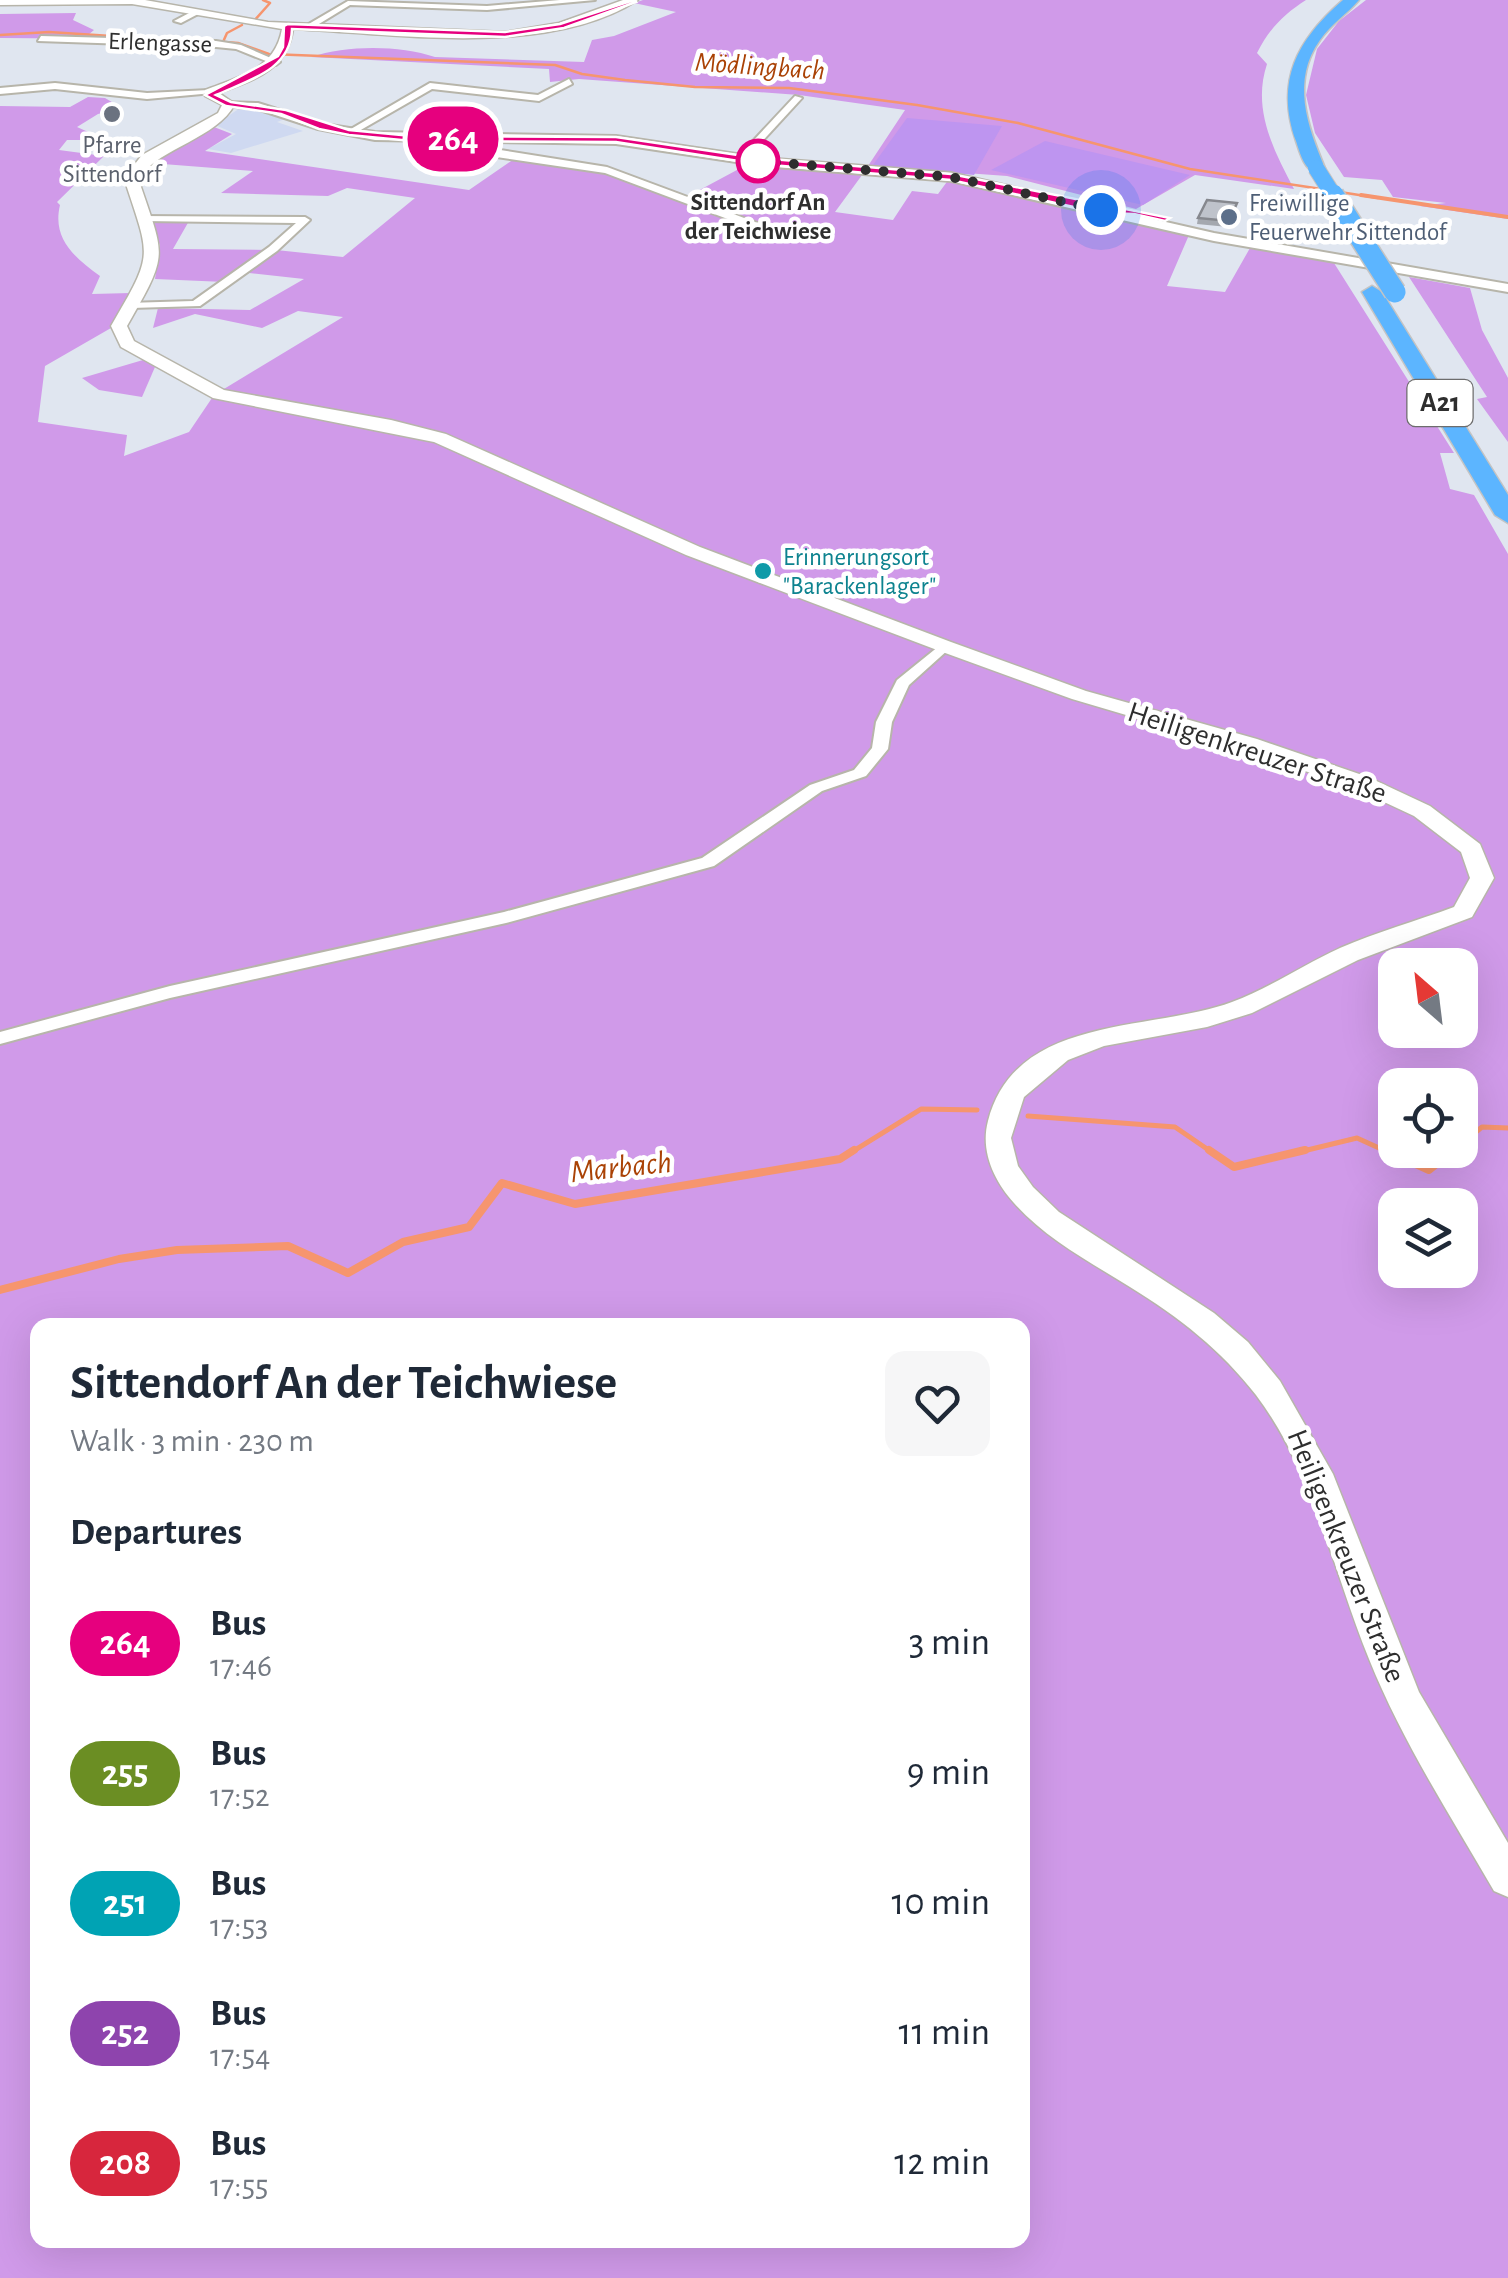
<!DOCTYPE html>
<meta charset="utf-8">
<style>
body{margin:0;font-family:"Alegreya Sans",sans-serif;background:#f6f6f7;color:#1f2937;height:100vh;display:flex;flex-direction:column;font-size:38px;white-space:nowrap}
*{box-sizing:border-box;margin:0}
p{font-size:32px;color:#747a83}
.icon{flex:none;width:55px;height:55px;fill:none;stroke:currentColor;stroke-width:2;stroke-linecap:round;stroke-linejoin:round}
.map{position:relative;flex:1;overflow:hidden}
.details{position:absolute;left:30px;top:1318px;width:1000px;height:930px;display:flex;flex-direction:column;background:#fff;border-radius:20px;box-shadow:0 10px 40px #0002}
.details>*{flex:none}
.badge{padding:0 20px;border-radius:32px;font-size:35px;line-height:65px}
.needle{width:65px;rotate:332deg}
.tools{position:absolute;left:1378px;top:948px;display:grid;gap:20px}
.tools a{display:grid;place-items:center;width:100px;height:100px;border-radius:20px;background:#fff;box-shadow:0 10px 40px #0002;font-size:50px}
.you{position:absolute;width:50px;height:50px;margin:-25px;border:8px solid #fff;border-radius:50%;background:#1a73e8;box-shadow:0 0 0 15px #1a73e833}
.map>.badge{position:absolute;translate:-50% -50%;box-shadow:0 0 0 5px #fff}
h2{padding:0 40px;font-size:38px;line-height:90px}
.round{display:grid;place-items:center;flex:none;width:105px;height:105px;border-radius:20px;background:#f6f6f7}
.head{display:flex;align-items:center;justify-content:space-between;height:170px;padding:0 40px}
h1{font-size:48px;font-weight:700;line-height:75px}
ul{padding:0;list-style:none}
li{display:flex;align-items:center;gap:30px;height:130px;padding:0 40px}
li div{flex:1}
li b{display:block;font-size:38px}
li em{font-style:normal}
li .badge{min-width:110px;font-weight:700;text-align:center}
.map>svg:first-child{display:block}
.education{fill:#cfd9f1}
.green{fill:#d09ae9;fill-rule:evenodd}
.pitch{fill:#be95f0}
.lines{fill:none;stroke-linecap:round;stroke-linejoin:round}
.stream-far3{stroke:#f6956e;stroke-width:2.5}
.stream-far2{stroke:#f6956e;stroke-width:4}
.stream-far1{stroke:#f6956e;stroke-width:5}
.stream{stroke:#f6956e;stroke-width:8}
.minor-casing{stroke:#b7b5aa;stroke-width:4}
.tertiary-casing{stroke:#b7b5aa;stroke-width:4}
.secondary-casing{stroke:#b7b5aa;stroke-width:3}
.motorway-casing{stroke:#c4c4c4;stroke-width:3}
.minor{fill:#fff;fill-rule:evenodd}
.tertiary{fill:#fff;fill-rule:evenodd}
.secondary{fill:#fff;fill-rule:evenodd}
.motorway{fill:#5cb5ff;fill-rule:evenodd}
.motorway-bridge-far1-casing{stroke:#c4c4c4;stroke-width:18;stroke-linecap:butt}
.motorway-bridge-casing{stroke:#c4c4c4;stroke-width:24;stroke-linecap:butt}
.motorway-bridge-far1{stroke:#5cb5ff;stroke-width:16}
.motorway-bridge{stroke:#5cb5ff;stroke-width:21}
.wall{fill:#a4a8af}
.building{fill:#bfc3cb;stroke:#86888e;stroke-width:2.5}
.line{fill:#e6007e;stroke:#fff;stroke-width:2.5}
.walk{stroke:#2e2e2e;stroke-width:10;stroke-dasharray:0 18}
.worship-dot{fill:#6b7280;stroke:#fff;stroke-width:4}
.stop-dot{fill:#fff;stroke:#e6007e;stroke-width:5}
.service-dot{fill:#5c6f8a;stroke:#fff;stroke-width:4}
.culture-dot{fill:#0f9aa8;stroke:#fff;stroke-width:4}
.labels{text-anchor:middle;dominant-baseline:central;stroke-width:9;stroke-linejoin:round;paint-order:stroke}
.far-street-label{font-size:25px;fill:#2e2e2e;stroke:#fff}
.far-worship-label{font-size:25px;fill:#5b616d;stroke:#fff}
.far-stop-label{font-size:25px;font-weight:bold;fill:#2e2e2e;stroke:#fff}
.far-service-label{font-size:25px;fill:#4e5e75;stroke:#fff;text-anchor:start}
.far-culture-label{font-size:25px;fill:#0d838f;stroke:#fff;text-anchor:start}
.far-water-label{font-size:28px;font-style:italic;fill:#aa4205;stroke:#fff}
.shield{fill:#fff;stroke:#6d6d6d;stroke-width:2.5}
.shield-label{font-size:28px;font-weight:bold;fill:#2e2e2e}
.street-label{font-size:30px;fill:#2e2e2e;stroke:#fff}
.water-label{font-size:32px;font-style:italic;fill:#aa4205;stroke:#fff}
</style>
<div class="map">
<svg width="1508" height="2278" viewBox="0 0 1508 2278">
<rect width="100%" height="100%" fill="#e0e6f0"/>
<polygon class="education" points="243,106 285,119 277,122 303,131 231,153 208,149 236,134 215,125"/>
<g class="green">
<path d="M643,0H1306C1284,14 1269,29 1257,53L1267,64C1252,109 1273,149 1294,189L1195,175L1136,209L1007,176L868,166L905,110L799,95L579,79L550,82L549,69L311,57C347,45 399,45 435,57L584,62L592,40L614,36L676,12L634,3Z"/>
<polygon points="1366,0 1508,0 1508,219 1420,206 1446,203 1393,197 1382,180 1344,177 1315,133 1306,95 1317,49 1339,21"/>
<polygon points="76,13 73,20 94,30 88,35 129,39 0,38 0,14"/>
<path d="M88,97L105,98L122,108L98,114L77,127L106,140H67L59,150L104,156L57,202L60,205C52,239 74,257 100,276L92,294L131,293L111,328L45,366L38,422L127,435L124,456L189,432L214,395L343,317L298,311L262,328L195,314L153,328L158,308L250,310L304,279L240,272L225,282L155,279L160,245L151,223L189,221L173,249L276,250L343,257L415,198L347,188L328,196L221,193L253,171L150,163L214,127L232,134L205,151L469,190L514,159L603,171L681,200L750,163L865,171L835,212L893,220L912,191L938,194L949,179L1189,235L1167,286L1225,292L1250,248L1334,263L1454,453H1440L1450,489L1474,495L1508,554V2278H0V106L70,107ZM1395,965H1460V1030H1395ZM1395,1085H1460V1150H1395ZM1395,1205H1460V1270H1395ZM38,1325H1022V2240H38Z"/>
<polygon points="1409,277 1470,288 1482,330 1508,378 1508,442 1477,399 1487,397"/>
<polygon points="143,360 155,367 142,397 99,390 82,378"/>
</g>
<g class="pitch">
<polygon points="907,118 1002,126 974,175 873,165"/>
<polygon points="1045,141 1190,175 1143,205 991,170"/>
</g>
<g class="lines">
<g class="stream-far3">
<polyline points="254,21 270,3 263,0"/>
<polyline points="0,35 49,32 158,39"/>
<polyline points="211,41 238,43 269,54 555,65 582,74 625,80 695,87 789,88 917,105 1018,123 1190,169 1328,190"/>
<polyline points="223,42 227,33 242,25"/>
<polyline points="1340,192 1378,198"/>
</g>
<polyline class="stream-far2" points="1361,195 1508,217"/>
<g class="stream-far1">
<polyline points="1028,1116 1175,1127 1213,1153"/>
<polyline points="1460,1145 1482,1127 1508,1128"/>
<polyline points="850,1153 921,1109 977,1110"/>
<polyline points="1295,1153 1357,1138 1390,1153"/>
<polyline points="1451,1153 1454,1150"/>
</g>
<g class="stream">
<polyline points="1209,1150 1234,1167 1305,1150"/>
<polyline points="1385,1150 1429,1170 1454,1150"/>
<polyline points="0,1290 119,1259 177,1250 288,1246 348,1273 403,1242 469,1227 502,1183 575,1204 840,1159 854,1150"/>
</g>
<defs>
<g id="minor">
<polygon points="560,0 595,0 487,10 350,5 314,27 307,25 348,1 487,6"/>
<polygon points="193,11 200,13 181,23 174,21"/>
<polygon points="41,36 216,41 241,45 280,62 276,65 236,49 216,47 38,41"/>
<polygon points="569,79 572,84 539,101 432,89 352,135 344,133 430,83 538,95"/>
<polygon points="55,83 147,93 209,90 213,93 147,99 55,89 0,94 0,88"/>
<polygon points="795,96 802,98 744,161 738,161 738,157"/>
<polygon points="412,136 607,167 763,225 820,235 815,238 757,230 605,173 415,145 407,139"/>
<polygon points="139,216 305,217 310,220 277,251 200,306 131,308 127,307 127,303 193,301 269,247 296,223 143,221"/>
<polygon points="944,642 949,643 949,649 909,685 892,722 888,749 866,776 822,791 714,866 506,923 170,998 0,1044 0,1032 170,986 504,912 702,858 810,785 854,770 872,748 876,722 897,680"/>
</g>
<polygon id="tertiary" points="225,102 258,103 324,124 375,132 616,136 763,158 951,173 1214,233 1508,284 1508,292 1214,241 951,181 763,166 616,144 375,140 318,129 257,109 225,106"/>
<path id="secondary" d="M0,0H145L268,22L505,32L559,23L623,0H638C548,58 397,34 293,29C287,71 253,80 219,93L235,104C216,139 163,146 138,178C165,259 170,251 127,326L134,341L224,390L391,420L446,434L700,547L951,642L1086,691L1257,739L1368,777L1430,806L1480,844L1494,878L1472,917L1358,960L1252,1013L1207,1027L1104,1046L1068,1060L1024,1097L1011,1138L1018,1166L1033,1187L1059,1212L1214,1313L1248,1342L1280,1381L1333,1474L1419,1692L1508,1843V1897L1494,1891C1450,1815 1402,1741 1369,1659C1333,1571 1314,1472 1256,1395C1221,1350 1179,1317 1130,1287C1090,1262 1046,1239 1014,1203C994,1181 980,1151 988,1121C1015,1014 1151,1032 1232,1002C1270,988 1303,965 1340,948C1377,932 1416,921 1454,907L1470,878L1461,852L1414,816L1352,787L1241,749L1072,699L937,650L686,555L434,442L213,398L121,347L111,326C155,251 150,259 124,178L142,155L218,113L222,105L205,96V90C238,77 275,70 282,29L132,4L0,5Z"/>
<g id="motorway">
<path d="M1343,0H1359C1347,14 1331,24 1320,40C1291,80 1307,126 1325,168L1316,173C1304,169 1300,153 1296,141C1275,81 1297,40 1343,0Z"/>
<polygon points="1372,286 1382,292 1508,495 1508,523 1495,515 1362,292"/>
</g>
</defs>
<use href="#minor" class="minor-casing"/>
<use href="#tertiary" class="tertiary-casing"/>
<use href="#secondary" class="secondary-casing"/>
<use href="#motorway" class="motorway-casing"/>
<use href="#minor" class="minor"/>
<use href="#tertiary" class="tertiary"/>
<use href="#secondary" class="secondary"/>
<use href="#motorway" class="motorway"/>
<defs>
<polyline id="motorway-bridge-far1" points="1316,168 1335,198"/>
<polyline id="motorway-bridge" points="1333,195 1395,292"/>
</defs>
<use href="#motorway-bridge-far1" class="motorway-bridge-far1-casing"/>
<use href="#motorway-bridge" class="motorway-bridge-casing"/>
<use href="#motorway-bridge-far1" class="motorway-bridge-far1"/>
<use href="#motorway-bridge" class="motorway-bridge"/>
</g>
<polygon class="wall" points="1237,203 1228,227 1197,224 1198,218"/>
<polygon class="building" points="1207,200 1237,203 1229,221 1198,218"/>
<path class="line" d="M634,0L636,2L564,28L505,37L292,29C291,70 249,80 216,95L231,102L286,110L349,130L412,136L616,137L758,158L951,174L1170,218L1165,221L1134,214L1101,213L951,180L758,164L616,142L412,141L349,135L319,129L281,114L226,106L205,95L278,56L283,47L284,26L288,24L505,32L560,24Z"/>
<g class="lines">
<polyline class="walk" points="758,161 951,177 1101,210"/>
</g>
<circle class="worship-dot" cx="112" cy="114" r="10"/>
<circle class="stop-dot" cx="758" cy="161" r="20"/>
<circle class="service-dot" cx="1229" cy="217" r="10"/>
<circle class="culture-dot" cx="763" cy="571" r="10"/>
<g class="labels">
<g class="far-street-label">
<text transform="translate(160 43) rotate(2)">Erlengasse</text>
</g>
<g class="far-worship-label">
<text x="112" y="145">Pfarre<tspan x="112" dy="29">Sittendorf</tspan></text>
</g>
<g class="far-stop-label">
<text x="758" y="202">Sittendorf An<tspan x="758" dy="29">der Teichwiese</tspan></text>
</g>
<g class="far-service-label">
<text x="1249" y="203">Freiwillige<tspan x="1249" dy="29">Feuerwehr Sittendof</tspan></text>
</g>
<g class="far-culture-label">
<text x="783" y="557">Erinnerungsort<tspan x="783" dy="29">"Barackenlager"</tspan></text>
</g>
<g class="far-water-label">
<text transform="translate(760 67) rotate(4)">Mödlingbach</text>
</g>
<rect class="shield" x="1407.5" y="380" width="65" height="46" rx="8"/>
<g class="shield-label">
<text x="1440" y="403">A21</text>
</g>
<g class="street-label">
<text transform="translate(1257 753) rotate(18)">Heiligenkreuzer Straße</text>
<text transform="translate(1346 1556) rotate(68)">Heiligenkreuzer Straße</text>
</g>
<g class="water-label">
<text transform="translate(621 1167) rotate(-6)">Marbach</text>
</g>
</g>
</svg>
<div class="tools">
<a><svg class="needle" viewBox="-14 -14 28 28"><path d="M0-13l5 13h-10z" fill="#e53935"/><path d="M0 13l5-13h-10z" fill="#747a83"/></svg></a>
<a><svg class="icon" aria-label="locate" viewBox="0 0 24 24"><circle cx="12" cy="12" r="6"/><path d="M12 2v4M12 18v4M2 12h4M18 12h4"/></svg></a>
<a><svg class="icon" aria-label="layers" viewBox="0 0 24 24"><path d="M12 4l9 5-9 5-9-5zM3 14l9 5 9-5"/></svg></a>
</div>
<div class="you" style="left:1101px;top:210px"></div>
<b class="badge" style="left:453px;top:139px;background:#e6007e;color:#fff">264</b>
<section class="details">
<div class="head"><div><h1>Sittendorf An der Teichwiese</h1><p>Walk · 3 min · 230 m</p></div><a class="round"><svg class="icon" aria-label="heart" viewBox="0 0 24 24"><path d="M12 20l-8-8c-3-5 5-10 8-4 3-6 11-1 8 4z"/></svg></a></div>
<h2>Departures</h2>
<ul>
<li><span class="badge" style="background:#e6007e;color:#fff">264</span><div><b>Bus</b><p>17:46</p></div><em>3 min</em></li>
<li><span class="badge" style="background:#6b8e23;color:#fff">255</span><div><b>Bus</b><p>17:52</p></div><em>9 min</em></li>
<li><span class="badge" style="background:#00a3b4;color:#fff">251</span><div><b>Bus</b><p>17:53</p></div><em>10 min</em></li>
<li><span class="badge" style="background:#8e44ad;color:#fff">252</span><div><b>Bus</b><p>17:54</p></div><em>11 min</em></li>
<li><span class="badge" style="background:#d7263d;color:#fff">208</span><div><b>Bus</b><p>17:55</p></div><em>12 min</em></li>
</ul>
</section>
</div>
